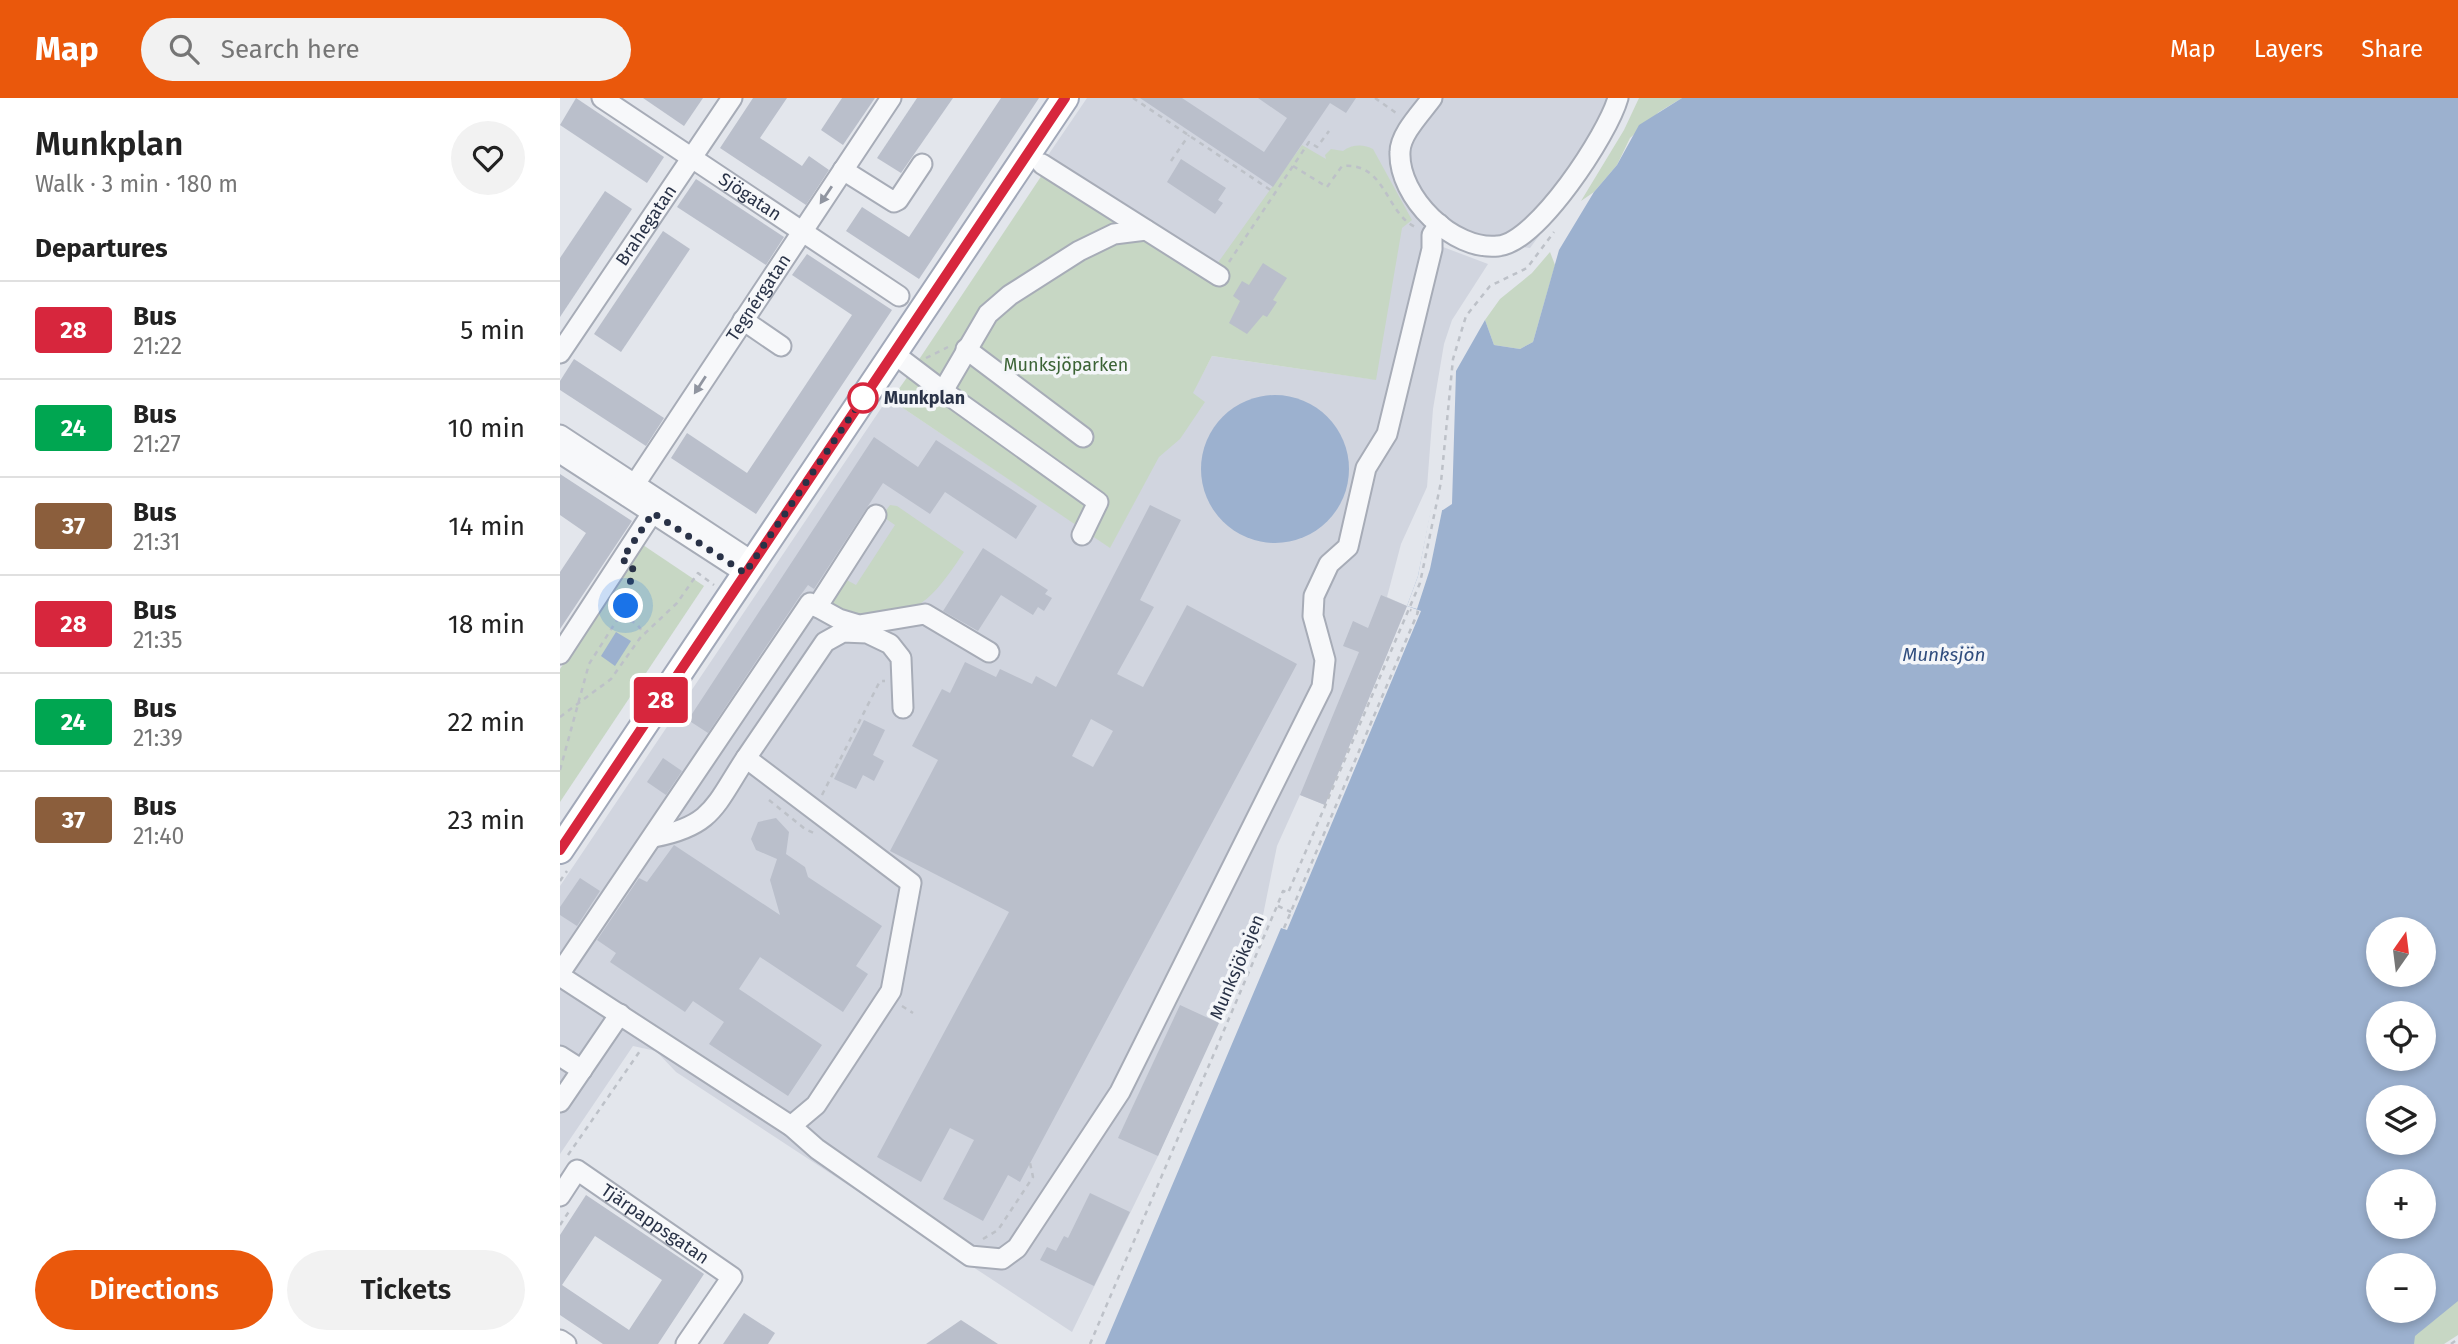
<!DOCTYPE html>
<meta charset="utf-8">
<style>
body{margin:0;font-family:"Fira Sans",sans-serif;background:#f2f2f2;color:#222;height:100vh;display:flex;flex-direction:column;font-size:26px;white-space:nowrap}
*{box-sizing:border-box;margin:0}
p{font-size:23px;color:#767676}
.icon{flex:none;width:38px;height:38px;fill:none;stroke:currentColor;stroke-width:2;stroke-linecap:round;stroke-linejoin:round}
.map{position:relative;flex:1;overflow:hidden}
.panel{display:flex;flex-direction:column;background:#fff;width:560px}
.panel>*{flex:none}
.badge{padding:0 14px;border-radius:5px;font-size:24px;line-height:46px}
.needle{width:46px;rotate:14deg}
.buttons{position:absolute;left:1806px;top:819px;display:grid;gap:14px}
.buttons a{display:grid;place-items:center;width:70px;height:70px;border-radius:50%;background:#fff;box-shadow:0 4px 10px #0003;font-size:35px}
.you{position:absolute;width:35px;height:35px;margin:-18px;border:5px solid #fff;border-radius:50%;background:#1a73e8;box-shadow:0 0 0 10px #1a73e833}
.map>.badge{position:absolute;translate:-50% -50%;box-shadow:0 0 0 4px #fff}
h2{padding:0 35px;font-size:26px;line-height:63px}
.round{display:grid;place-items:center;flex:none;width:74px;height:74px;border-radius:37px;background:#f2f2f2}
.overview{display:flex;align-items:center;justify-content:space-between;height:119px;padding:0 35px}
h1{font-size:33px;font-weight:600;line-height:52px}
.primary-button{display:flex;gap:14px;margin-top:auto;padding:14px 35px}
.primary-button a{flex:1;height:80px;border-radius:42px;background:#ea580c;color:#fff;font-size:28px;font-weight:600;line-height:80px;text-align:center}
.primary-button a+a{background:#f2f2f2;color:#222}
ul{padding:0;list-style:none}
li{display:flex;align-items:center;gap:21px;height:98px;padding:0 35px;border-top:2px solid #e0e0e0}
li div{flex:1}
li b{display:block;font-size:26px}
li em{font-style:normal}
li .badge{min-width:77px;font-weight:700;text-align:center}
header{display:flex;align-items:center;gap:42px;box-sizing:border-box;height:98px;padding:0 35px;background:#ea580c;color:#fff}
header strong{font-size:33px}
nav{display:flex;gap:38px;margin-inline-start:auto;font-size:24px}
.search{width:490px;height:63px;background:#f2f2f2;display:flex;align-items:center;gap:18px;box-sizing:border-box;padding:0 24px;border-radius:38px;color:#767676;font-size:26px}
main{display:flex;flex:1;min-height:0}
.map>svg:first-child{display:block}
.built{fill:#d1d5df}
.green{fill:#c7d7c4}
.water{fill:#9cb1cf;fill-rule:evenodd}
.pier{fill:#e3e6ec}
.building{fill:#babfcb;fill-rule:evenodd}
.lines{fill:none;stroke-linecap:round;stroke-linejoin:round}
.minor-casing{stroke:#a7acb7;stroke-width:23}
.major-casing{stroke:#a2a9b9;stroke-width:30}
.path{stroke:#bdc1c8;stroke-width:2.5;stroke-dasharray:5 5;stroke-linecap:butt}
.minor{stroke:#f7f8fa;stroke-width:19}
.major{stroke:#fff;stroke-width:26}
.oneway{fill:#9095a0}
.line-casing{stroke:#fff;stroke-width:16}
.line{stroke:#d7263d;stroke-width:10}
.walk{stroke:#293247;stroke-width:7;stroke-dasharray:0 12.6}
.stop-dot{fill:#fff;stroke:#d7263d;stroke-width:3.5}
.labels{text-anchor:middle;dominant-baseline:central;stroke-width:7;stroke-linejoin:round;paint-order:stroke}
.street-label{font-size:18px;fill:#293247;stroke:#f4f6f9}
.park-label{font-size:18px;fill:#3b6335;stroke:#f4f6f9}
.stop-label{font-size:18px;font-weight:bold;fill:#293247;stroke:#f4f6f9;text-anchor:start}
.water-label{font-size:19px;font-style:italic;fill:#304d7e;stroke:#f4f6f9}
</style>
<header>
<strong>Map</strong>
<div class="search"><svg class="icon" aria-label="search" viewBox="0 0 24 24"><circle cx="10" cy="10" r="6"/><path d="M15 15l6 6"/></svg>Search here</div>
<nav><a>Map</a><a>Layers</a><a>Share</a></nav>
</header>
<main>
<section class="panel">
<div class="overview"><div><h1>Munkplan</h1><p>Walk · 3 min · 180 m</p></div><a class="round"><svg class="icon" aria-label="heart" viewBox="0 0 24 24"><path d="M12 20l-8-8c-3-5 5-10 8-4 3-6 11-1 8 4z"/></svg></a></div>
<h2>Departures</h2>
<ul>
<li><span class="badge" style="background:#d7263d;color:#fff">28</span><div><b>Bus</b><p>21:22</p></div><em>5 min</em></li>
<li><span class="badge" style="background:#00a651;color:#fff">24</span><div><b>Bus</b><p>21:27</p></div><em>10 min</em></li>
<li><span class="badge" style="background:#8b5e3c;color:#fff">37</span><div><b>Bus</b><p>21:31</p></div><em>14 min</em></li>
<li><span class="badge" style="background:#d7263d;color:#fff">28</span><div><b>Bus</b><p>21:35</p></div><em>18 min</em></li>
<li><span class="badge" style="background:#00a651;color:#fff">24</span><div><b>Bus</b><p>21:39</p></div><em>22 min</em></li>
<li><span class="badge" style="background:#8b5e3c;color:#fff">37</span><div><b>Bus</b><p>21:40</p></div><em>23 min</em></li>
</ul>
<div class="primary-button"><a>Directions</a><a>Tickets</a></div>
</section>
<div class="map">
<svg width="1898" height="1246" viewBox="0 0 1898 1246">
<rect width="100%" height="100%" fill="#e3e6ec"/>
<polygon class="built" points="527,0 1065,0 1060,21 1047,46 970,150 861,138 866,152 883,149 928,166 892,222 884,246 873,311 867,389 841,446 827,499 847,508 765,707 740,697 717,748 700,832 598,1058 512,1234 116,974 96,953 73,948 0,1056 0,788 328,300 550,449 652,258 811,281 482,66"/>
<g class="green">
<polygon points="1079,0 1122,0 1099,14 1070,40 1057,67 1034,94 1021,103 1064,32"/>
<path d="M742,47L766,61L765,57L771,51L783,53C792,46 804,46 813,51L852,122L842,130L816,282L652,258L633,295L645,304L620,341L599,359L550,450L328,300L336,295L348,278L484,74L647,180Z"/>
<polygon points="990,154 995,167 973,244 960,251 934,247 925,222 940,201 972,175"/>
<path d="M330,407L337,408L404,454C379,491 361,519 311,521C299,522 281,512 269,508L283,480L296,487L335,427L322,418Z"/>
<polygon points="83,447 144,488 0,704 0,571"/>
<polygon points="1898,1194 1898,1237 1884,1246 1817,1246 1864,1213"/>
</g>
<g class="water">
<path d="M1122,0H1898V1203L1855,1238L1854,1246H545L721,830L727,832L861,513L847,508L858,478L871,412H883L892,406L896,273L925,222L934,247L960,251L973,244L999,152L1034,94L1057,67L1079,27ZM1818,831H1864V877H1818ZM1818,915H1864V961H1818ZM1818,999H1864V1045H1818ZM1818,1083H1864V1129H1818ZM1818,1167H1864V1213H1818Z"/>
<circle cx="715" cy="371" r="74"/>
<polygon points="56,534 71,543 55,568 41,558"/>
</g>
<polygon class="pier" points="883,408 870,471 857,511 847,508 858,478 871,409"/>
<g class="building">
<polygon points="16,0 104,59 87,85 0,27"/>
<polygon points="83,0 143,0 124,28"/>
<polygon points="193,0 227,0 200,40 242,68 249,58 269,72 246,107 160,50"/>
<polygon points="282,0 315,0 283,47 261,32"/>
<polygon points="357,0 393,0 341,75 317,60"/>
<polygon points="441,0 479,0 359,181 286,133 302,109 349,139"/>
<polygon points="580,0 622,0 704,54 727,20 698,0 796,0 786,15 770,5 713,89"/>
<polygon points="621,61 666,90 658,102 663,105 655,116 607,84"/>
<polygon points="136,81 224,139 206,167 117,109"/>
<polygon points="45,93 72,111 0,219 0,160"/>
<polygon points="103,133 130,151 61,254 34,236"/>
<polygon points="247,156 332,212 196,416 111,360 127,335 187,375 292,217 232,177"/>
<polygon points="703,165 727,180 713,202 717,204 707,219 703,217 687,236 669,225 680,203 673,198 682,183 689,187"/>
<polygon points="14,261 104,320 86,348 0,292 0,283"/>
<polygon points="314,339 358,369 376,342 477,408 456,441 385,394 370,416 323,385 254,491 248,487 240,498 148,635 128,622"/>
<polygon points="0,376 72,423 0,531 0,474 26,435 0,417"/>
<path d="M590,407L621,422L580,502L594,509L557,576L583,589L627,507L737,566L460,1084L448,1077L423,1123L383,1101L414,1042L390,1030L361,1084L317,1059L449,814L330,753L378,662L352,648L382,591L390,595L405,564L436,579L440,571L472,586L476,578L496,589ZM531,621L553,633L533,669L512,658Z"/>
<polygon points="423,450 488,492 485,496 492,500 484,513 478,509 473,517 441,497 418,533 383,513"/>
<polygon points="821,497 847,508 765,707 740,697 799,554 783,548 793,523 808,530"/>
<polygon points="304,622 325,632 313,657 324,663 314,683 303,677 296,691 274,681"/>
<polygon points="103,660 122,673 106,697 87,684"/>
<polygon points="216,720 229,734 226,756 245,769 248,779 322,828 296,868 308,876 283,914 200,859 179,891 262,947 228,998 149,946 164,924 133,903 125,914 50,864 56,855 37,842 79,780 87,784 114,747 220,817 210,782 217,761 196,752 191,741 198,724"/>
<polygon points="20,780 40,793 17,828 0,817 0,809"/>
<polygon points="620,907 659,925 598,1058 558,1040"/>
<polygon points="530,1095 570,1114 534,1188 480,1162 487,1149 496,1153 504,1138 508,1140"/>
<path d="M26,1097L144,1176L98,1246H43L0,1217V1137ZM35,1138L102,1182L69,1232L2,1187Z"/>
<polygon points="184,1215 215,1235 208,1246 163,1246"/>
<polygon points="401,1222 438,1246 366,1246"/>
</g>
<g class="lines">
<defs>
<g id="minor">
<path id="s1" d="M42,0L339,198"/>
<path d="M872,0C862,14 840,36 840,54C838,99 893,153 938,148C977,145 1048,36 1058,0"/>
<polyline points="482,66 659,178"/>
<polyline points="283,72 334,104 338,102 362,66"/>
<polyline points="183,222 221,248"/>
<polyline points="406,251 523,339"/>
<path id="s2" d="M0,255L172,0"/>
<polyline points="333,255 383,293 428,216 450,197 519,153 554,136 586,132"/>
<polyline points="383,293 538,404 522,437"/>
<polyline points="0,337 193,464"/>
<polyline points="0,355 185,475"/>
<path id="s3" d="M67,398L331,0"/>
<polyline points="257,509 316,417"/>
<polyline points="0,556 98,406"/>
<polyline points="186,660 265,544 283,534 307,535 330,546 341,560 343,610"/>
<path d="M94,739C153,728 155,707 186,660L351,785L331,893L256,1007L231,1028"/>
<polyline points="0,875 250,505 279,521 299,527 365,516 429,554"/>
<polyline points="0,878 231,1028 257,1051 410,1158 442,1161 457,1150 560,994 762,589 765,562 753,518 754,498 769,466 788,449 806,370 827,336 872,151 872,137 879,126"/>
<polyline points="0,958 22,972"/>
<polyline points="0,1004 60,916"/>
<path id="s4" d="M0,1098L17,1072L172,1179L126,1246"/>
<polyline points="0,1242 6,1246"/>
</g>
<polyline id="major" points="0,752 505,0"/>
</defs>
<use href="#minor" class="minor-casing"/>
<use href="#major" class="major-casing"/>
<g class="path">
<polyline points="573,0 715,95"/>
<polyline points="815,0 839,17"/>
<polyline points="611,63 629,37"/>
<path d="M733,68L767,89L782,68C826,64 825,114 855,129"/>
<polyline points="669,164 749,44 757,49 769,33"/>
<polyline points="366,260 388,249"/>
<polyline points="61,518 77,526 84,536"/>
<polyline points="0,619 51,581 80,540 117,505 138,475 154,487"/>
<polyline points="0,672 29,566 66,508 71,481"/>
<polyline points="262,697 320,583 325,583"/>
<polyline points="209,702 245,731 254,735"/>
<polyline points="0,783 7,773"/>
<polyline points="718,808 731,814"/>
<polyline points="724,830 858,514 850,512"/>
<polyline points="342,908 353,915"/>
<polyline points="8,1057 82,950"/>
<polyline points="0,1127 10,1112"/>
<polyline points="423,1141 438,1132 473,1079 470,1065"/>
<polyline points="530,1246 717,808 723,793 728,795 860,485 881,384 893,261 906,218 930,188 967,170 994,134"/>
<polyline points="1891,1246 1898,1241"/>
</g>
<use href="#minor" class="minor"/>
<use href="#major" class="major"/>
</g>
<defs><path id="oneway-solid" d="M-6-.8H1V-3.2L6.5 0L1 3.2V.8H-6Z" transform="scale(1.75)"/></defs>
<g class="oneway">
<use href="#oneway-solid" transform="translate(266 97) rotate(124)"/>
<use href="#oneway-solid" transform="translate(140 287) rotate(123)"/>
</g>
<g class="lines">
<defs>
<polyline id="line" points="0,752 505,0"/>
</defs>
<use href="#line" class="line-casing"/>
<use href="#line" class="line"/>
<polyline class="walk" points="66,508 73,469 62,461 93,415 185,475 303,300"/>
</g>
<circle class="stop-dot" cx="303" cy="300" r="14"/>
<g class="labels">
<g class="street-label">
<text stroke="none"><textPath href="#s1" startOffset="178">Sjögatan</textPath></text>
<text stroke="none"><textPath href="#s2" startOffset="154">Brahegatan</textPath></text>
<text stroke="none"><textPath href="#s3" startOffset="238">Tegnérgatan</textPath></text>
<text transform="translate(677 869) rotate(-67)">Munksjökajen</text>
<text stroke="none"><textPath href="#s4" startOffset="126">Tjärpappsgatan</textPath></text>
</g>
<g class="park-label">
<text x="506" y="267">Munksjöparken</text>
</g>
<g class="stop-label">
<text x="324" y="300">Munkplan</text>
</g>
<g class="water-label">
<text x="1384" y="556">Munksjön</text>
</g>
</g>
</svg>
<div class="buttons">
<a><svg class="needle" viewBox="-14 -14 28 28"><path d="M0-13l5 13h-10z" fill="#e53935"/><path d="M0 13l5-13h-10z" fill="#767676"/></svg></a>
<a><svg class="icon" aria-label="locate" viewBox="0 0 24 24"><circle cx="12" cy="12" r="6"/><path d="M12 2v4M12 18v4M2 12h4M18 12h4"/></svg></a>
<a><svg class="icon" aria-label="layers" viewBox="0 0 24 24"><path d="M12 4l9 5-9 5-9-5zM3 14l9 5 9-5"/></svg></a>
<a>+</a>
<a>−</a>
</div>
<div class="you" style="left:66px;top:508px"></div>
<b class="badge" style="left:101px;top:602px;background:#d7263d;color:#fff">28</b>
</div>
</main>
